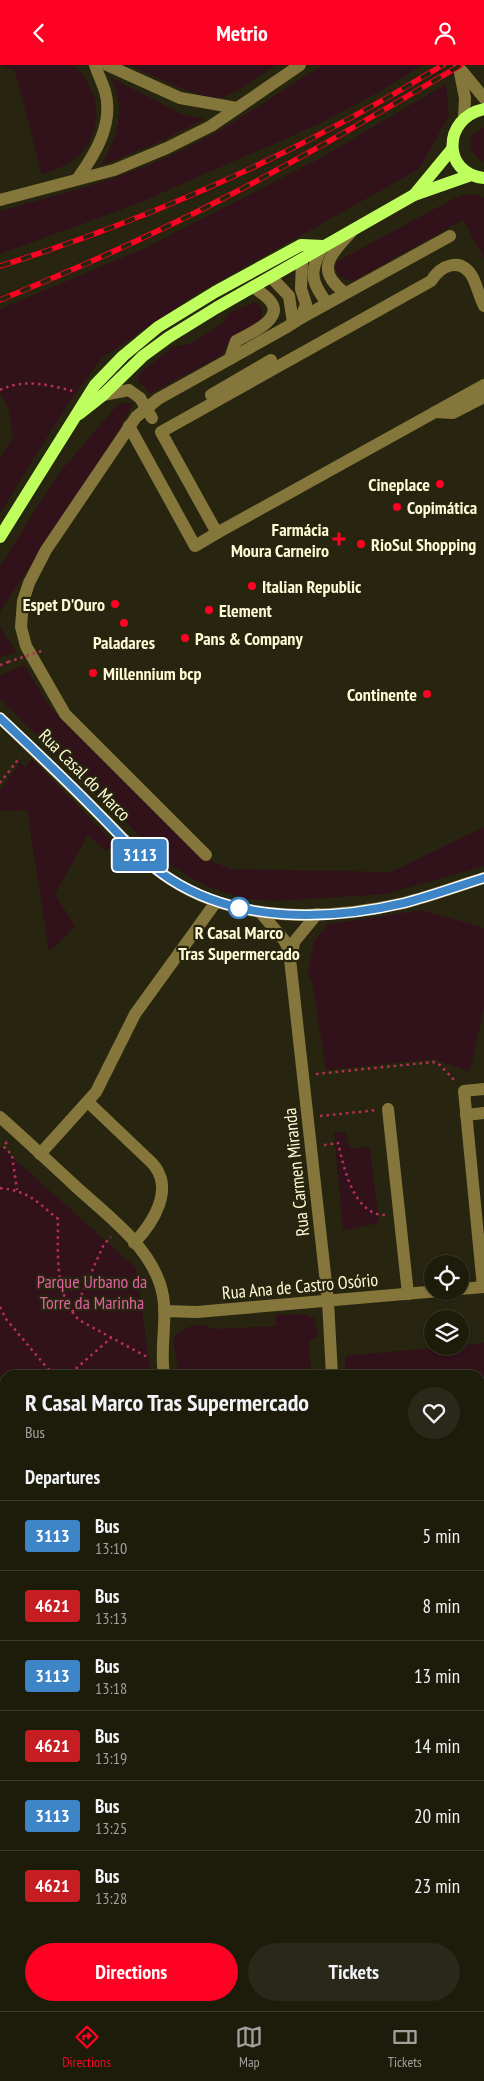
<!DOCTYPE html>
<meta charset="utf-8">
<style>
body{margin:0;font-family:"PT Sans Narrow",sans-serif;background:#2a2919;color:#f1f3f6;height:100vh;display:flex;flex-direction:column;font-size:19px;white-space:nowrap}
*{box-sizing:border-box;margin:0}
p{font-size:16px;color:#a0a19d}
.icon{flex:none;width:28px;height:28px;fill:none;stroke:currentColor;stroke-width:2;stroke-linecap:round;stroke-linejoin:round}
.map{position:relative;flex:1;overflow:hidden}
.panel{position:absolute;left:0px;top:1305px;width:485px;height:641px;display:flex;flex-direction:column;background:#1d1c0b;border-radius:15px 15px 0 0;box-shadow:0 1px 4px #0004,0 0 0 1px #3b3a2c}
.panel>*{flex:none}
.badge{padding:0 10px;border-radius:4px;font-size:18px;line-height:32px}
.fabs{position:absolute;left:424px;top:1190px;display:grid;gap:10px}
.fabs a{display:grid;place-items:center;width:45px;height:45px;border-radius:50%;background:#1d1c0b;box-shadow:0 1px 4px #0004,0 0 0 1px #3b3a2c;font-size:25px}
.map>.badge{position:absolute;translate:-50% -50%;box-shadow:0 0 0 2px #fff}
h2{padding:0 25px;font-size:19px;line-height:45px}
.round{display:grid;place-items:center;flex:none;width:52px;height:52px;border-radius:26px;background:#2a2919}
.summary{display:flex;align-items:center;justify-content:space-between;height:85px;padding:0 25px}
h1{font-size:24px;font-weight:800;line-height:38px}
.primary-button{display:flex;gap:10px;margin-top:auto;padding:10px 25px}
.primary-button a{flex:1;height:58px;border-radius:30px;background:#fe0223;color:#fff;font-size:20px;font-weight:800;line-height:58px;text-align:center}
.primary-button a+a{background:#2a2919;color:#f1f3f6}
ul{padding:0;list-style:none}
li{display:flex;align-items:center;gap:15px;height:70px;padding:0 25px;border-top:1px solid #3b3a2c}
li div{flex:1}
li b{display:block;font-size:19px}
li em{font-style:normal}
li .badge{min-width:55px;font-weight:700;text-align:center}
header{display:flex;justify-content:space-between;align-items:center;height:65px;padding:0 25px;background:#fe0223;color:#fff;font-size:22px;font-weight:800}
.dock{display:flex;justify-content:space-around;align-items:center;height:70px;border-top:1px solid #3b3a2c;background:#1d1c0b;font-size:14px;color:#a0a19d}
.dock a{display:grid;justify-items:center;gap:2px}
.dock .active{color:#fe0223}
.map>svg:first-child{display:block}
.green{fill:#31121a}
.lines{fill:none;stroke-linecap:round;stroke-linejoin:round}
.path{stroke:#b83058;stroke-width:2.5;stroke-dasharray:2.5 4;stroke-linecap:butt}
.minor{stroke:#85773b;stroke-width:12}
.major{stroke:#befe5d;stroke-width:12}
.rail-casing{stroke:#fe0223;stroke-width:5.5}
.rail{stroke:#27250f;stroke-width:4;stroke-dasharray:11;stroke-linecap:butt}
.path-bridge{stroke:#b83058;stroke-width:2.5;stroke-dasharray:2.5 4;stroke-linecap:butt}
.minor-bridge{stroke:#85773b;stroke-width:12}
.line-casing{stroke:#fff;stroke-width:11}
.line{stroke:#3d85c6;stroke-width:8}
.poi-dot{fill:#fe0223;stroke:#27250f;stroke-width:2}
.stop-dot{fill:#fff;stroke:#3d85c6;stroke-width:2.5}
.labels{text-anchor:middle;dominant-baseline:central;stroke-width:4.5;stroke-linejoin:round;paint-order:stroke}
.poi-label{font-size:18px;font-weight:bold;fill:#fffad5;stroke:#27250f;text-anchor:start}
.street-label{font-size:18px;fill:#fffad5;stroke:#27250f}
.stop-label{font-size:18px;font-weight:bold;fill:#fffad5;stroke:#27250f}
.park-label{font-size:18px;fill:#df619e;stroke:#27250f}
</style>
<header><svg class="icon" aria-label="back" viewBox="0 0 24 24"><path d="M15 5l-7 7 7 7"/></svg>Metrio<svg class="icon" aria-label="person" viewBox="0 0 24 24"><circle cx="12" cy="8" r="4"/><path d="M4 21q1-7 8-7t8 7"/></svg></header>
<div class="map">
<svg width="484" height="1946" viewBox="0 0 484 1946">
<rect width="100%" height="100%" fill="#27250f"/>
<g class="green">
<path d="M1,0H73C102,24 105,67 77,92C69,100 53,105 42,110L15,6Z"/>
<path d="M129,0H276C263,8 230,33 216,34C202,34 145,7 129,0Z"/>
<path d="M323,0H423L377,28L319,59L134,140L0,189V146C64,128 131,112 190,81C237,58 279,27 323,0Z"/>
<path d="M110,12L181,49L205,54L157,78L101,101C117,70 128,45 110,12Z"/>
<polygon points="446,19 449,51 419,104 193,231 102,293 69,337 0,448 0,392 13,373 9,345 0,328 0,244 143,184 317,95"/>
<path d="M484,62V96C472,92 468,81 473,70Z"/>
<path d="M465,130H479L484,133V193L463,155L355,215C342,216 335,211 336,197L455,133Z"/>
<polygon points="256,237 262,244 261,257 226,280 222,290 150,329 144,321 138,317 138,310 173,282 192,278 223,257 229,248"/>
<polygon points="119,338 133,338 117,368 0,547 0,501 59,408"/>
<polygon points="0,562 16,587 0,593"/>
<polygon points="24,600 51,644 207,795 231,804 391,807 484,762 484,801 386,829 275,836 249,834 220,826 200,818 168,799 0,634 0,610"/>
<polygon points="32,694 115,779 106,786 88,770 55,829 75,861 49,887 27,745 0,746 0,726 20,697 25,702"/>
<polygon points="422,845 484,863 484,942 470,1007 434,994 326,1005 312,916 308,909 314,876 328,859"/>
<polygon points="345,1067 350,1083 370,1082 379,1158 343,1166 334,1068"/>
<polygon points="0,1081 136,1203 151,1310 5,1310 5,1521 0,1522"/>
<polygon points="304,1249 314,1253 319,1271 309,1276 311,1310 179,1310 173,1276 177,1269 186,1263 199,1259 216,1264 276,1261 276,1250"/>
<polygon points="484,1278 484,1336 480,1337 480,1310 345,1310 345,1291"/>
<polygon points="480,1430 484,1430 484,1492 480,1493"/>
<polygon points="0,1585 5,1587 5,1834 0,1846"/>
<polygon points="480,1667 484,1668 484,1827 480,1833 480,1742 482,1740 480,1736"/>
</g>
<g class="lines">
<g class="path">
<path d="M0,325C24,313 51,320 76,327"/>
<polyline points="0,600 8,597"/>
<polyline points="0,718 20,692"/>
<polyline points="316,1009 433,997 440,1000 456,1017"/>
<polyline points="320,1051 377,1045"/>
<polyline points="7,1077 3,1081 12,1090 17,1125"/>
<path d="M324,1080L338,1078C344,1103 354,1152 387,1150"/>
<path d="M0,1123C29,1126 37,1137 58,1154C58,1188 54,1229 79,1255L149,1293"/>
<polyline points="0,1242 6,1254 48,1304 58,1307 71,1308 72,1310"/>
<polyline points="72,1247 76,1242 104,1179 111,1172"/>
<polyline points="71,1308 111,1273"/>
<polyline points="480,1822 484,1818"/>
</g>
<g class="minor">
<polyline points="107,0 180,33 237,43"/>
<polyline points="459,3 465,33 464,53"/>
<polyline points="462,6 484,33"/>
<path d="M78,113C96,88 114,58 105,26C102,17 98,9 95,0"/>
<polyline points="0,135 114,105 167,83 211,61 300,0"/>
<path d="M323,181C310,205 309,215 327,238"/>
<polyline points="271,212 289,231 293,258"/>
<path d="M345,228C313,204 332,189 352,166"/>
<path d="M484,241C479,231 477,220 472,211C460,192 441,200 431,216L161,367L217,468L484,320"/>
<polyline points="301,253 306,239 301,224 302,196"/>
<path d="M230,294L236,276C248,269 284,255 271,237C267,231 259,226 253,222"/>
<polyline points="103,330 129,325 140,333"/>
<polyline points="211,330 271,295"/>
<polyline points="435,347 453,348 484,332"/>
<polyline points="129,361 195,481 217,468"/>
<path d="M0,653C34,685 67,717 100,750C122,772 144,797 170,814C238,859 328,855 404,838C431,831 458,821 484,813"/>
<polyline points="206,790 65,649 26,581 21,562 23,536 29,518 46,485 136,352 158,334 287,262 301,253 450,171"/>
<polyline points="260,847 284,875 289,885 328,1236 332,1310"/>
<polyline points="292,891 294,877 317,849"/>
<path d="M88,1037L152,1098C175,1123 154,1157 134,1178"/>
<polyline points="388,1044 408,1229"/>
<polyline points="466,1050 484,1048"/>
<path d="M0,1052C25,1074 49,1097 73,1119C104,1148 146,1177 160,1219C170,1248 159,1280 164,1310"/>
<polyline points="40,1089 96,1027 135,949 216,837"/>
<polyline points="483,1222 464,1026 484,1024"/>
<polyline points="460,1224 484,1222"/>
<polyline points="164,1246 197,1247 439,1226"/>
<polyline points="480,1396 484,1395"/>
<polyline points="480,1425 484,1426"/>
<polyline points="480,1507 484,1506"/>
<polyline points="480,1522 484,1521"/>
<polyline points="480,1641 484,1644"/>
<polyline points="480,1870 484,1870"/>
<polyline points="0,1931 5,1933"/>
</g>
<g class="major">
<path d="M484,44C442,53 442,109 484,113"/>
<polyline points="414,130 452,84"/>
<polyline points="79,349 103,330 143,291 169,272 216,243 414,130 471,110"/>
<polyline points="0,472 95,320 123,291 158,262 215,227 301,180 323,181"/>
<polyline points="471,1941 484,1946"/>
<polyline points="282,1946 296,1941"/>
<polyline points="328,1946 352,1943 365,1946"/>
<polyline points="411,1946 429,1946"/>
</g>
<defs>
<g id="rail">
<path d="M0,201C154,153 305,84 443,0"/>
<path d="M0,235C76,204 151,171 224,133C304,92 382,46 461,0"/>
</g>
</defs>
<use href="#rail" class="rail-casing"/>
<use href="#rail" class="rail"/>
<polyline class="path-bridge" points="8,597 42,586"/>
<polyline class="minor-bridge" points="140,333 152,353"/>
</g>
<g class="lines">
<defs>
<path id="line" d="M0,653C33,684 66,715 98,748C120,770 143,797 170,814C238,858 328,856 404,838C431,831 458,821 484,813"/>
</defs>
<use href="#line" class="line-casing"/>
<use href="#line" class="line"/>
</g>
<g class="poi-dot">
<circle cx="440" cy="419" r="5"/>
<circle cx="397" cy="442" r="5"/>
<path d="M336.5 466.5h5v5h5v5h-5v5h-5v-5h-5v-5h5z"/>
<circle cx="361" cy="479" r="5"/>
<circle cx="252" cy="521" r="5"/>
<circle cx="115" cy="539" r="5"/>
<circle cx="209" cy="545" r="5"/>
<circle cx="124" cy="558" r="5"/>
<circle cx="185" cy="573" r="5"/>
<circle cx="93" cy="608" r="5"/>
<circle cx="427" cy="629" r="5"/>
</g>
<circle class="stop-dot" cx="239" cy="843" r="10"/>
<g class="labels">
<g class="poi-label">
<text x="430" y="419" text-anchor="end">Cineplace</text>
<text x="407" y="442">Copimática</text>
<text x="329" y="464" text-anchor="end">Farmácia<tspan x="329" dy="21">Moura Carneiro</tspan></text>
<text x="371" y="479">RioSul Shopping</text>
<text x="262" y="521">Italian Republic</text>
<text x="105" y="539" text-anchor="end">Espet D'Ouro</text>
<text x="219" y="545">Element</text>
<text x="195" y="573">Pans &amp; Company</text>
<text x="124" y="577" text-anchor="middle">Paladares</text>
<text x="103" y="608">Millennium bcp</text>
<text x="417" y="629" text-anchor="end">Continente</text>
</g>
<g class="street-label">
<text transform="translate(85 710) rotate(45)">Rua Casal do Marco</text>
<text transform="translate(296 1107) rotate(-96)">Rua Carmen Miranda</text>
<text transform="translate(300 1221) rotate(-5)">Rua Ana de Castro Osório</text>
</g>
<g class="stop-label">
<text x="239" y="867">R Casal Marco<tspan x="239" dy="21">Tras Supermercado</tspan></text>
</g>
<g class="park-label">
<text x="92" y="1216">Parque Urbano da<tspan x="92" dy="21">Torre da Marinha</tspan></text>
</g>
</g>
</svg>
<div class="fabs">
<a><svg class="icon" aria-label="locate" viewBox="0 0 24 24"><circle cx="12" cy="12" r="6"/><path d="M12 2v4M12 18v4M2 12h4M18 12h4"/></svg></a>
<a><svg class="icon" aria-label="layers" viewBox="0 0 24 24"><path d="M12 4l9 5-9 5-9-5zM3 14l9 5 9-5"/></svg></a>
</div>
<b class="badge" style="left:140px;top:790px;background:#3d85c6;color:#fff">3113</b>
<section class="panel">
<div class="summary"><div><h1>R Casal Marco Tras Supermercado</h1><p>Bus</p></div><a class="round"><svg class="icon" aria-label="heart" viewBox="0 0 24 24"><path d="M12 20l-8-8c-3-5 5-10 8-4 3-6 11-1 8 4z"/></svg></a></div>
<h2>Departures</h2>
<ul>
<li><span class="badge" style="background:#3d85c6;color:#fff">3113</span><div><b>Bus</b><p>13:10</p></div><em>5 min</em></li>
<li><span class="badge" style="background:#c61d23;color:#fff">4621</span><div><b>Bus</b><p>13:13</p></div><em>8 min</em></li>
<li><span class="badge" style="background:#3d85c6;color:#fff">3113</span><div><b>Bus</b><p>13:18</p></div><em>13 min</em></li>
<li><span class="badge" style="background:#c61d23;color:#fff">4621</span><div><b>Bus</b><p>13:19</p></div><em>14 min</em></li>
<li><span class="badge" style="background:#3d85c6;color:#fff">3113</span><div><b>Bus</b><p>13:25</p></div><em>20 min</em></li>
<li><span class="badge" style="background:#c61d23;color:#fff">4621</span><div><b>Bus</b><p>13:28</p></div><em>23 min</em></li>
</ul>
<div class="primary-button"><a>Directions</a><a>Tickets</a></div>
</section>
</div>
<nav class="dock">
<a class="active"><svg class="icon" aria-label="directions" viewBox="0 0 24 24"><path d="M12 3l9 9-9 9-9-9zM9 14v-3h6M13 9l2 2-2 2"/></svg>Directions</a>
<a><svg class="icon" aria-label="map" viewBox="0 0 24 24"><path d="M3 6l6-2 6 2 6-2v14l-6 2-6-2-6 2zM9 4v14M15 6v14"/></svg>Map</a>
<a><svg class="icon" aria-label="tickets" viewBox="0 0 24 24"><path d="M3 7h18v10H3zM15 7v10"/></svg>Tickets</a>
</nav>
